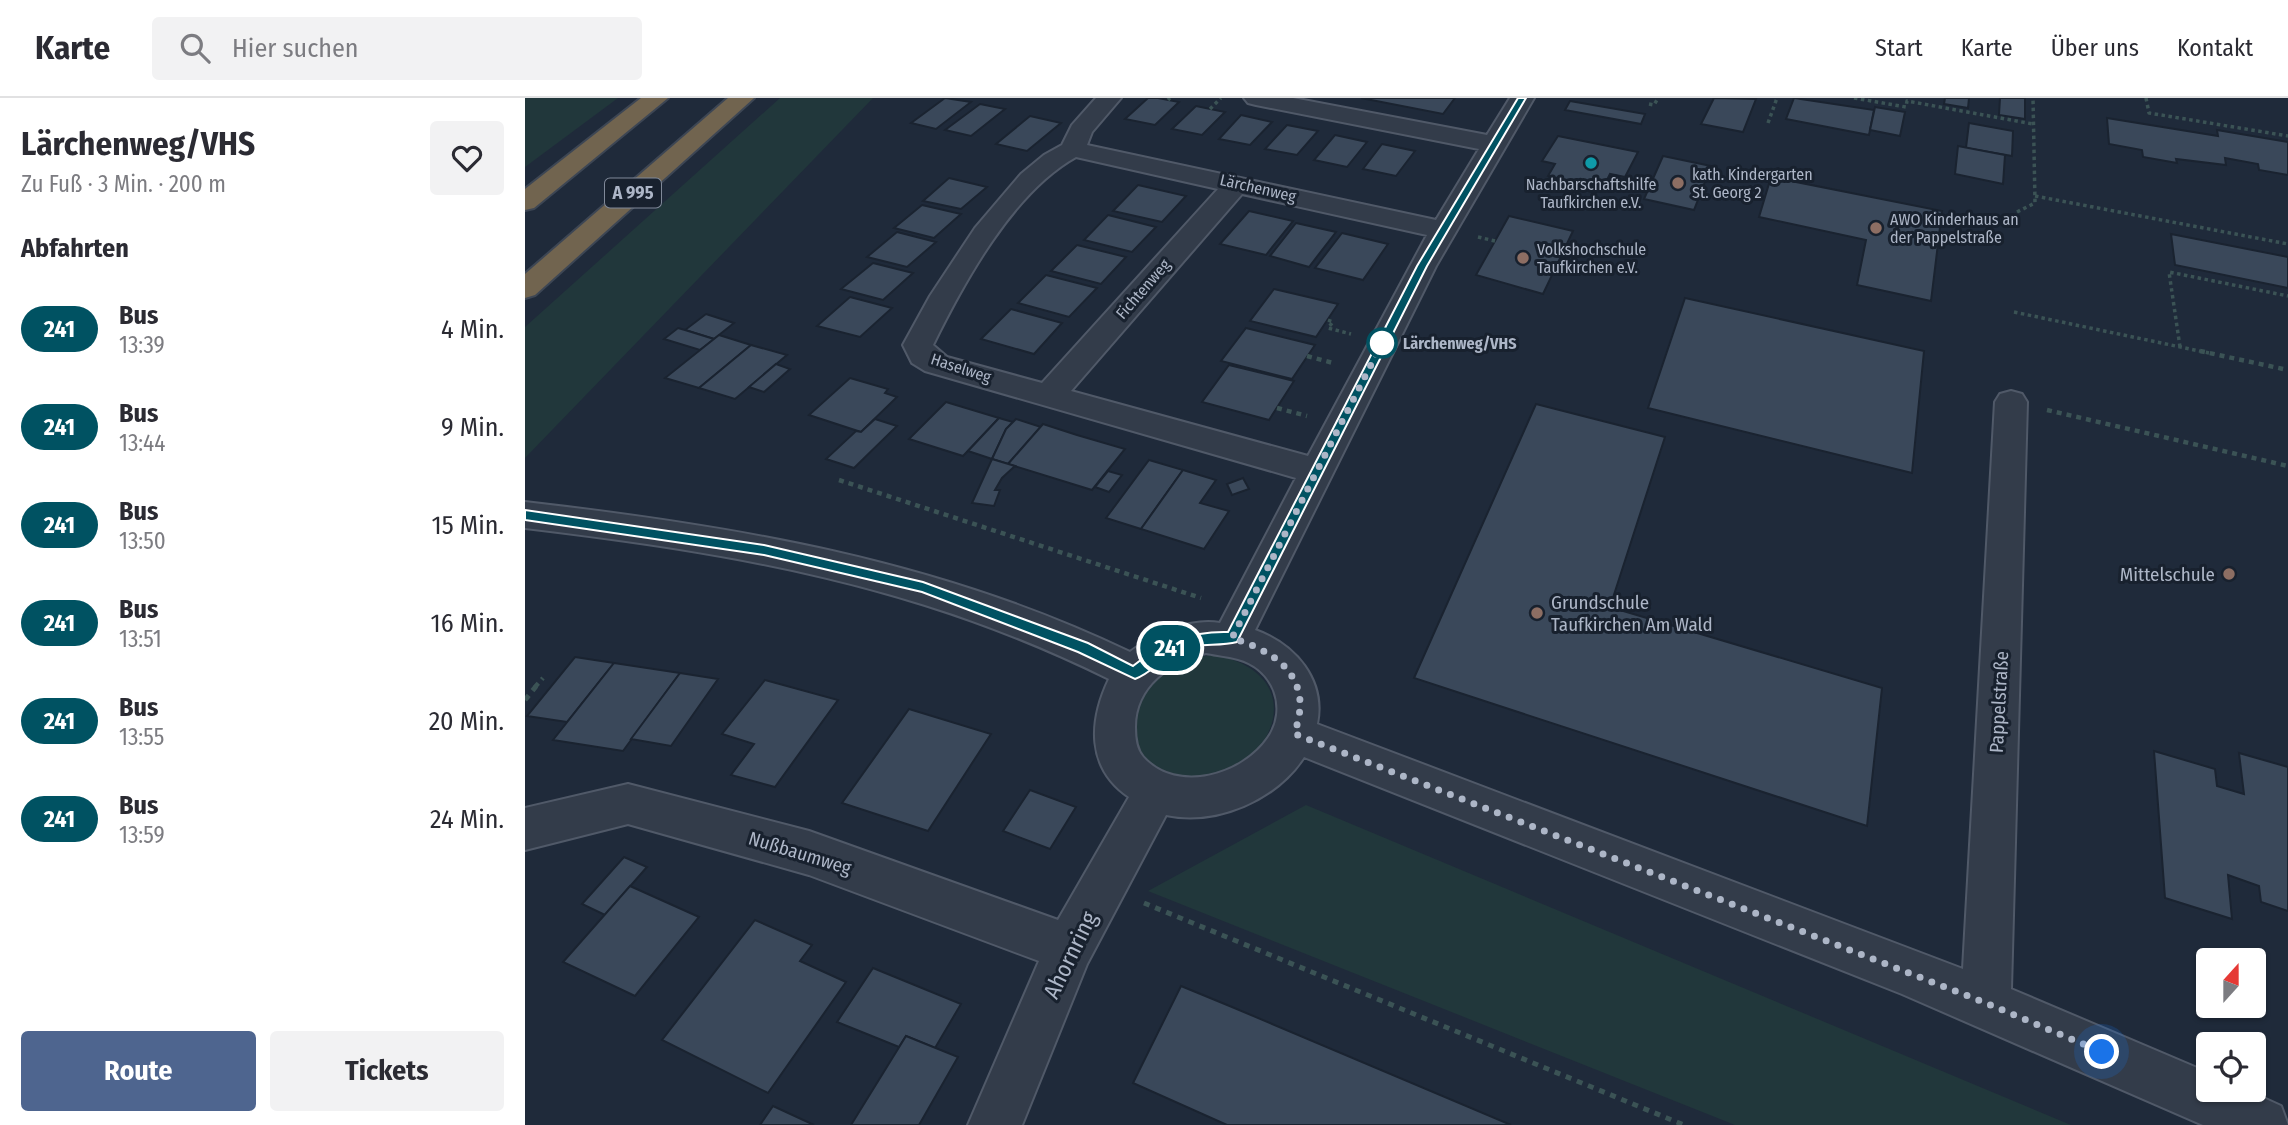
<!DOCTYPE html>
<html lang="de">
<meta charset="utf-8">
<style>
body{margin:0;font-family:"Fira Sans Condensed",sans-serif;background:#f2f2f3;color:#2b2b33;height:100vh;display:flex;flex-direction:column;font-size:26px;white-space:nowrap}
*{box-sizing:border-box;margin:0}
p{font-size:23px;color:#7c7c81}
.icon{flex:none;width:38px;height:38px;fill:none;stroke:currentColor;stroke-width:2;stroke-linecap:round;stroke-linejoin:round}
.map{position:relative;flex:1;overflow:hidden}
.sheet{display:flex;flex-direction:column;background:#fff;width:525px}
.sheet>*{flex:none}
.badge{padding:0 14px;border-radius:23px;font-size:24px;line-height:46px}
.needle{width:46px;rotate:21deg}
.fabs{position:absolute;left:1671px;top:850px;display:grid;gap:14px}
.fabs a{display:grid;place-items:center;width:70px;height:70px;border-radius:7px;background:#fff;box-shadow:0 2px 5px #0004;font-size:35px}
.you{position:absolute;width:35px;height:35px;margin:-18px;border:5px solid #fff;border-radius:50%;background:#1a73e8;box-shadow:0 0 0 10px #1a73e833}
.map>.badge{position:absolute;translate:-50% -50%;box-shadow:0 0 0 4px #fff}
h2{padding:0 21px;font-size:26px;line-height:63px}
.round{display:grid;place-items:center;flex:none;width:74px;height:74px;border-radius:7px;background:#f2f2f3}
.overview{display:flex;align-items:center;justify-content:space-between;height:119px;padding:0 21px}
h1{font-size:33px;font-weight:700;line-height:52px}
.cta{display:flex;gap:14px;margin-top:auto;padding:14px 21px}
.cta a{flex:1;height:80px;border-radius:7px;background:#4e658f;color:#fff;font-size:28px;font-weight:700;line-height:80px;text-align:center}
.cta a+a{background:#f2f2f3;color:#2b2b33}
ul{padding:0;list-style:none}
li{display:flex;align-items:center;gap:21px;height:98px;padding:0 21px}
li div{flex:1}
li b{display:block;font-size:26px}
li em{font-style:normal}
li .badge{min-width:77px;font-weight:700;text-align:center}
header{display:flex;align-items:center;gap:42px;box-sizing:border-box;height:98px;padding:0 35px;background:#fff;border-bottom:2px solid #e1e1e2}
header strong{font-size:33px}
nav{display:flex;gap:38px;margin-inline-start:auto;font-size:24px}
.search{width:490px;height:63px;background:#f2f2f3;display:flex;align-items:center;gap:18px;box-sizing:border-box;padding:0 24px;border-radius:7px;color:#7c7c81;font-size:26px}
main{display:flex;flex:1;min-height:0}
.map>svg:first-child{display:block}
.green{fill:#21373b}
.building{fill:#3a485a;stroke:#1a2330;stroke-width:2}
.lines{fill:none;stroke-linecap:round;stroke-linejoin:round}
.minor-casing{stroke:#505968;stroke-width:4}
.highway-casing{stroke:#3d4654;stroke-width:4}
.path-far2{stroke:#3b5355;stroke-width:3.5;stroke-dasharray:3.5 3.5;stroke-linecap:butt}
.path-far1{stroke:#3b5355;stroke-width:4.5;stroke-dasharray:5 5;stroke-linecap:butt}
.path{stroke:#3b5355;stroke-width:5;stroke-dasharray:6 6;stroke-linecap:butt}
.minor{fill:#333c4a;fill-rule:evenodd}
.highway{fill:#71644f;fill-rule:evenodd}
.line{fill:#005262;stroke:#fff;stroke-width:2}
.walk{stroke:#adb6c7;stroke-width:7;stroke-dasharray:0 12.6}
.culture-dot{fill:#0f9aa8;stroke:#18212e;stroke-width:2.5}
.education-dot{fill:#8d6e63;stroke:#18212e;stroke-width:2.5}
.stop-dot{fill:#fff;stroke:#005262;stroke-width:3.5}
.labels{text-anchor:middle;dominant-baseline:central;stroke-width:6;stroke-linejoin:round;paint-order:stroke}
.far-poi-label{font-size:16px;fill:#adb6c7;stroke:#18212e;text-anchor:start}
.far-street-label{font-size:16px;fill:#adb6c7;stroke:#18212e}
.far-stop-label{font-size:16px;font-weight:bold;fill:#adb6c7;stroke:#18212e;text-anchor:start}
.shield{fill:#18212e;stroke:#808999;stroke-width:2}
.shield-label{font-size:18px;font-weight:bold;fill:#adb6c7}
.poi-label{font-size:19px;fill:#adb6c7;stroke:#18212e;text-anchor:end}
.street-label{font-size:19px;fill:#adb6c7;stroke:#18212e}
.near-street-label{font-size:23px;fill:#adb6c7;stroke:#18212e}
</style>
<header>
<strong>Karte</strong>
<div class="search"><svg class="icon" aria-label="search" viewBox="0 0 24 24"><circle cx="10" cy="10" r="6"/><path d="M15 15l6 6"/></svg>Hier suchen</div>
<nav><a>Start</a><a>Karte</a><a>Über uns</a><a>Kontakt</a></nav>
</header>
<main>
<section class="sheet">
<div class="overview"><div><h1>Lärchenweg/VHS</h1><p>Zu Fuß · 3 Min. · 200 m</p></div><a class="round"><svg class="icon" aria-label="heart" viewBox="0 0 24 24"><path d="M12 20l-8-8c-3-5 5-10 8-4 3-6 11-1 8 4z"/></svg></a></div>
<h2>Abfahrten</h2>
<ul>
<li><span class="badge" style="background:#005262;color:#fff">241</span><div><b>Bus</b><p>13:39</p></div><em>4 Min.</em></li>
<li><span class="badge" style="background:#005262;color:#fff">241</span><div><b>Bus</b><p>13:44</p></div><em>9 Min.</em></li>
<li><span class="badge" style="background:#005262;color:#fff">241</span><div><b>Bus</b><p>13:50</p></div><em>15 Min.</em></li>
<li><span class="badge" style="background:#005262;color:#fff">241</span><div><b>Bus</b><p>13:51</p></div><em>16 Min.</em></li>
<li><span class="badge" style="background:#005262;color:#fff">241</span><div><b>Bus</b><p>13:55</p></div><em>20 Min.</em></li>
<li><span class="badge" style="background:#005262;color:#fff">241</span><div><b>Bus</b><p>13:59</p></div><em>24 Min.</em></li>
</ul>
<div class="cta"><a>Route</a><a>Tickets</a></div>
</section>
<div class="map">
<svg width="1763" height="1027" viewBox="0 0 1763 1027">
<rect width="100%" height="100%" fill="#1f2a3a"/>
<g class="green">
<polygon points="0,0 93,0 0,69"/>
<polygon points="255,0 348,0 0,360 0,229"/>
<path d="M690,557C810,581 724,717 632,669C597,650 605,600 631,578C649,563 669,559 690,557Z"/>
<polygon points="781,707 1546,1027 1210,1027 623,793"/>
</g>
<g class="building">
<polygon points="420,0 446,4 411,31 386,25"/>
<polygon points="623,0 633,0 654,4 630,27 600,21"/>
<polygon points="836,0 930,0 918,16"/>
<polygon points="1189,0 1231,1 1218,34 1176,26"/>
<polygon points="1269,0 1349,12 1344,37 1261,21"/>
<polygon points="1420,0 1444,0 1443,10 1419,6"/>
<polygon points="1475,0 1500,0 1500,21 1474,17"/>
<polygon points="1045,3 1120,16 1116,26 1040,12"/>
<polygon points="455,6 480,11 446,38 420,32"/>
<polygon points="671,8 700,14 677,37 647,31"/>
<polygon points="1350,9 1380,14 1375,38 1345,32"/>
<polygon points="716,17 747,24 725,47 694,41"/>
<polygon points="505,18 536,25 502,53 471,46"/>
<polygon points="1582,20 1693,38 1692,32 1763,44 1763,77 1734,72 1733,66 1700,60 1701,67 1651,61 1652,65 1618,59 1617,52 1584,46"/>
<polygon points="1444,25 1488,33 1487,58 1441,50"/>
<polygon points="762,27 793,33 772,57 740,51"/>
<polygon points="810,37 842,44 822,69 789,62"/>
<polygon points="1033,38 1113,54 1100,79 1085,76 1078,90 1023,78 1030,66 1017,63"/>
<polygon points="857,46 890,53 871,78 838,71"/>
<polygon points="1433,48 1480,57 1478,86 1430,76"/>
<polygon points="1138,58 1186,68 1169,112 1119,101"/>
<polygon points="1246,79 1417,113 1406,203 1332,187 1341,142 1234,119"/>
<polygon points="424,80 462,89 436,111 398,103"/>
<polygon points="613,87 661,98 637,124 588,113"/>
<polygon points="397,107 436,116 409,140 369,130"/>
<polygon points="724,113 768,123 741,157 695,146"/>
<polygon points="583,117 631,129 607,154 559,142"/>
<polygon points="984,118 1048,133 1018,196 951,177"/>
<polygon points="771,125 811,134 784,169 745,158"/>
<polygon points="372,134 411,144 382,169 342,159"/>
<polygon points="817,135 863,146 838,182 790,170"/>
<polygon points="1646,136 1763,159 1763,190 1650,167"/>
<polygon points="552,147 601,159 576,186 526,173"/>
<polygon points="348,165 388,175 358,202 316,191"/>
<polygon points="521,177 572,190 544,219 493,205"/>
<polygon points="749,191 813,206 791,239 725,223"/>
<polygon points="325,199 367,210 335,239 292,228"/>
<polygon points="1160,200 1399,253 1387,375 1123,310"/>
<polygon points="486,211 537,225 509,256 456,241"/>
<polygon points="181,216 209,225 189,241 160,232"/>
<polygon points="153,230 160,232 189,241 175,252 139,241"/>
<polygon points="721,230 790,247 767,281 696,263"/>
<polygon points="194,237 226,247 174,290 140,280"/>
<polygon points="226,247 262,257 210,301 174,290"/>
<polygon points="251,266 265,271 239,294 224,289"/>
<polygon points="704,267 769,283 744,322 677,304"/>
<polygon points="325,280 363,291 360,295 372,299 336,334 284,317"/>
<polygon points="421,304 474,320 438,358 384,341"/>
<polygon points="1011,306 1140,339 1085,509 1357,590 1342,728 889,580"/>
<polygon points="474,320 488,324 481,331 467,361 443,353"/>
<polygon points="350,321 372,328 329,370 301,361 331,333 336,334"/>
<polygon points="491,321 516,329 483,366 467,361 481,331"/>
<polygon points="518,326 552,337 600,351 567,392 483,366"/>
<polygon points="467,361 490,368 477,380 470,392 475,392 469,408 447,405"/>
<polygon points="624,362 658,372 616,431 581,420"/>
<polygon points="658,372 691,382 675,405 704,413 679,451 616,431"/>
<polygon points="583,373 597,377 584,394 570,389"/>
<polygon points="718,380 724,391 707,397 702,386"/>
<polygon points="50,559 89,565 42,624 2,618"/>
<polygon points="89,565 155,575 98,653 28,642"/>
<polygon points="155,575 193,581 146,648 106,641"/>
<polygon points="240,582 313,602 250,689 206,677 229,646 197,636"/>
<polygon points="384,611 466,636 403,733 317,705"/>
<polygon points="1629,653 1690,671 1692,688 1719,696 1714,655 1763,669 1763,813 1736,804 1734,788 1703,777 1707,821 1640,800"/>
<polygon points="505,692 551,709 525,751 478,733"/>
<polygon points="99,759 122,769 80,817 57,806"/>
<polygon points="105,788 174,819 110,898 38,864"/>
<polygon points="230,822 287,847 275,863 321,884 243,995 137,942"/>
<polygon points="348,870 436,906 410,950 381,938 374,949 312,924"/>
<polygon points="656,888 707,909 986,1027 702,1027 608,985"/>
<polygon points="381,938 433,959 394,1027 326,1027"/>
<polygon points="248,1008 289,1027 235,1027"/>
</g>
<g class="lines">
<defs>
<path id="minor" d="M571,0H596L567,34L562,47L911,122L954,51L731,7L723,5L719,0H768L962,37L985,0H1009L911,168L730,532C770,546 801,582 792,626L1438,871L1470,304L1475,296L1486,293L1497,296L1502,304L1486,891L1684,975V992H1721L1756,1008L1763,1027H1678L1377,896L779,659C752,701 692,728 641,717L562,866L497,1027H443L514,863L284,777L103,726L0,752V710L103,686L284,733L533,822L604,699C561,670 564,623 584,581C393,486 210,455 0,430V404C209,428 414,462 605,554C629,536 665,520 695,525L771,380L400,273L387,265L378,247L405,198L450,130L496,76L519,57L537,47L547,27ZM551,59L693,91L517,285L422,259L408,247C439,184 488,94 551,59ZM717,96L902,137L783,358L546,293ZM681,555C691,557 702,558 713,561C748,570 764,610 743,640C718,677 652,697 618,659C611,651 610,640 610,629C610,588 645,564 681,555Z"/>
<g id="highway">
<polygon points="116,0 143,0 9,110 0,112 0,91"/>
<polygon points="203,0 229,0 10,197 0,200 0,176"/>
</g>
</defs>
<use href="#minor" class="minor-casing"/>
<use href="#highway" class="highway-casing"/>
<g class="path-far2">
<polyline points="1329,0 1381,9 1382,3 1508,26"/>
<polyline points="1621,0 1624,15 1763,38"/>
<polyline points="643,2 645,0"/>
<polyline points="1124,6 1129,7 1133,0"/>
<polyline points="685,11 696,0"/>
<polyline points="1243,25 1252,0"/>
<polyline points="1510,98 1763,146"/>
<polyline points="1492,114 1510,105 1508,0"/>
<polyline points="953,139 970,143"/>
<polyline points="1489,214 1684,255"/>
<polyline points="803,222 808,224 803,230 826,236"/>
<polyline points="1655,249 1644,174 1763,198"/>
</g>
<g class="path-far1">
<polyline points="1675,253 1763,272"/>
<polyline points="782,258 808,265"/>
<polyline points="752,310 782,318"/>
<polyline points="1522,312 1763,368"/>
<polyline points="314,382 676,500"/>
<polyline points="10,589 18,580"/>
</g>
<g class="path">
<polyline points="0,602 12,587"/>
<polyline points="619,805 1159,1027"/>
</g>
<use href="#minor" class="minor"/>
<use href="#highway" class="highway"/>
</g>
<path class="line" d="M993,0H1001L902,168L712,544C694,549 675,544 657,551C639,558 627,575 610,581L553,554L397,494L239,457L0,422V412L239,447L398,484L563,545L608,568C637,544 666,533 703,534L892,168Z"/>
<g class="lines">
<path class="walk" d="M857,245L707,540C738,550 772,566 775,603C776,613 772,626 770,636L1461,905L1577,954"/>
</g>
<circle class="culture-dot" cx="1066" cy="65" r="7"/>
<g class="education-dot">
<circle cx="1153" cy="85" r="7"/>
<circle cx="1351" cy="130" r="7"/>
<circle cx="998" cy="160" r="7"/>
<circle cx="1704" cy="476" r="7"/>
<circle cx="1012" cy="515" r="7"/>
</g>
<circle class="stop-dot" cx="857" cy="245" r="14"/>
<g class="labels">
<g class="far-poi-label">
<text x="1167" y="76">kath. Kindergarten<tspan x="1167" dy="18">St. Georg 2</tspan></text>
<text x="1066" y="86" text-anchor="middle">Nachbarschaftshilfe<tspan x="1066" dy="18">Taufkirchen e.V.</tspan></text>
<text x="1365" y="121">AWO Kinderhaus an<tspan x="1365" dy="18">der Pappelstraße</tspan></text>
<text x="1012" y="151">Volkshochschule<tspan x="1012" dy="18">Taufkirchen e.V.</tspan></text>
</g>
<g class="far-street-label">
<text transform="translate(733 90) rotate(13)">Lärchenweg</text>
<text transform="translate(618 191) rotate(-49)">Fichtenweg</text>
<text transform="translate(436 270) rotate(18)">Haselweg</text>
</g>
<g class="far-stop-label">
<text x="878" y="245">Lärchenweg/VHS</text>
</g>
<rect class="shield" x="80" y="80.5" width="56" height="29" rx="5"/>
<g class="shield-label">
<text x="108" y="95">A 995</text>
</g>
<g class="poi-label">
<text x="1690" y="476">Mittelschule</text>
<text x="1026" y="504" text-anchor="start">Grundschule<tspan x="1026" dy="22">Taufkirchen Am Wald</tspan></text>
</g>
<g class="street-label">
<text transform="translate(1474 604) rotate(-87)">Pappelstraße</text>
<text transform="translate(275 755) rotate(17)">Nußbaumweg</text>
</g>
<g class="near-street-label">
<text transform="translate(545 857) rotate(-64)">Ahornring</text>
</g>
</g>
</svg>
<div class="fabs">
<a><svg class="needle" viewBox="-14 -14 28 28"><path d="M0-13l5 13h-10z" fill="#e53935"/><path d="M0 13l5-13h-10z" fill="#7c7c81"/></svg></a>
<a><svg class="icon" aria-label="locate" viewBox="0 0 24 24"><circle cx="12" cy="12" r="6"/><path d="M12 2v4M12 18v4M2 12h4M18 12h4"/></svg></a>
</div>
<div class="you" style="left:1577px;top:954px"></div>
<b class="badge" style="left:645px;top:550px;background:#005262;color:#fff">241</b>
</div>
</main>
